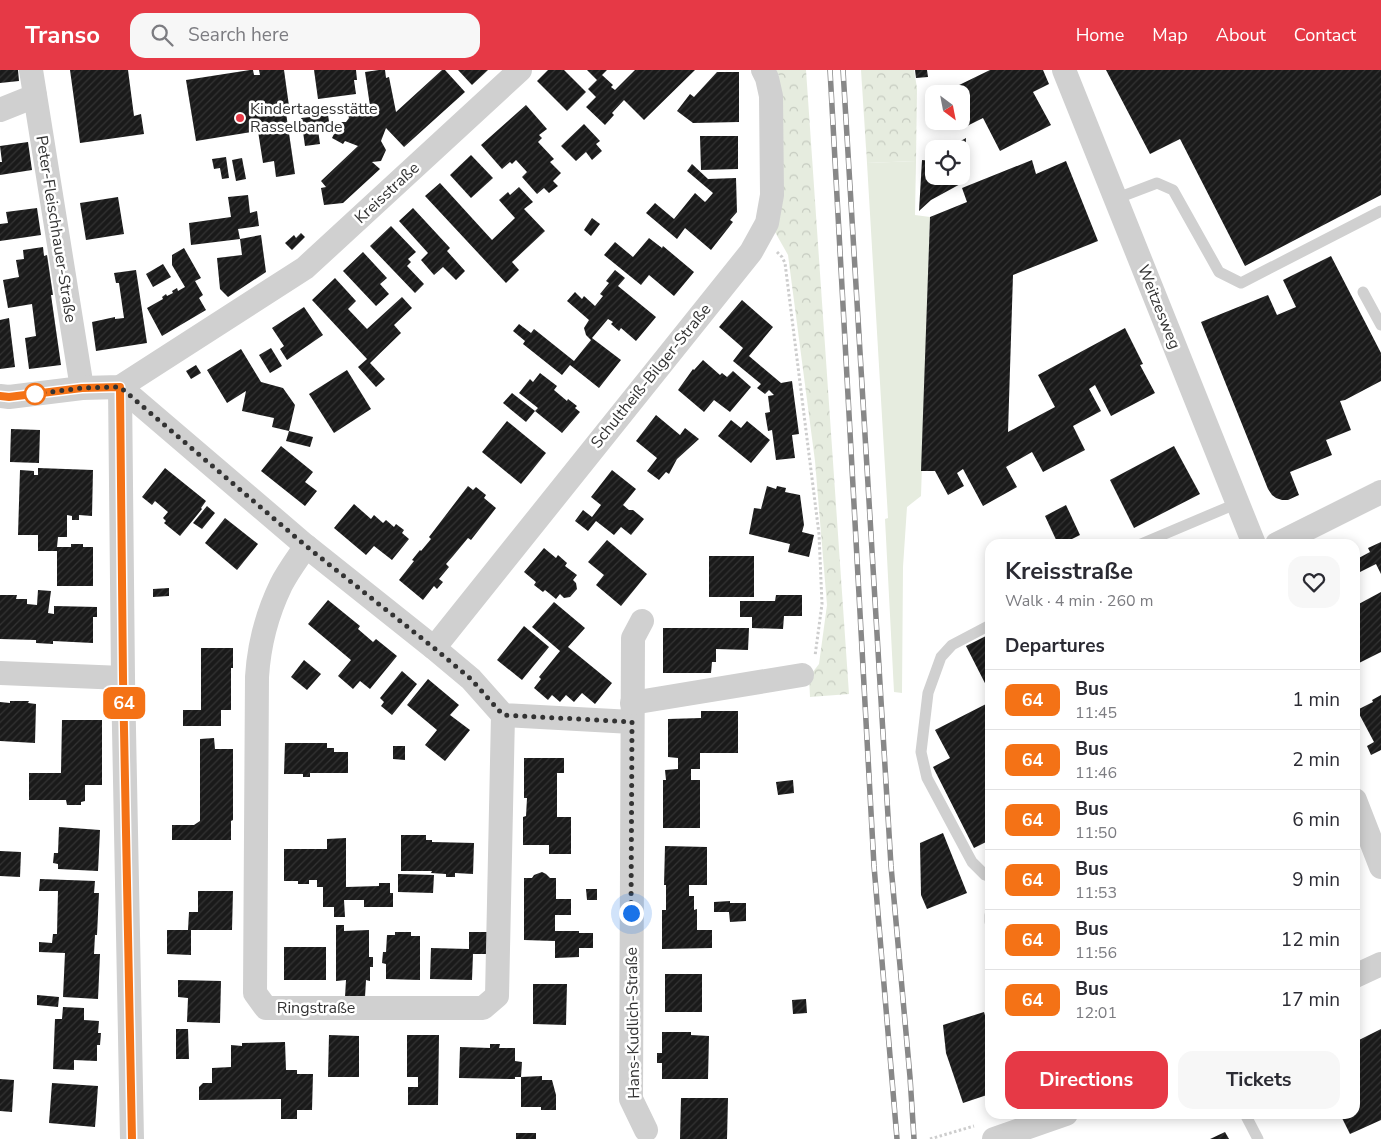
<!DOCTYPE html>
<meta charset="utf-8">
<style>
body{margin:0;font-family:"Nunito Sans",sans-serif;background:#f7f7f7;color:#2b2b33;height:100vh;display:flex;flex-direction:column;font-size:19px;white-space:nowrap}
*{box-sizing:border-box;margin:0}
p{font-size:16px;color:#7c7c81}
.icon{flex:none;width:28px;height:28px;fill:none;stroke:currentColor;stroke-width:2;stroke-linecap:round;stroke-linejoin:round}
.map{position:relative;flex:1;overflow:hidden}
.drawer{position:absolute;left:985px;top:469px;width:375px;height:580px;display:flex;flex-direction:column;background:#fff;border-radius:15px;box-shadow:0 2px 12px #0003}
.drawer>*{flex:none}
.badge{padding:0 10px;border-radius:8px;font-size:18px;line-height:32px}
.needle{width:32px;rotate:148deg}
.buttons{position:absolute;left:925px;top:15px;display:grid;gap:10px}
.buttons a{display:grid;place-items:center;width:45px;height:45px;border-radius:10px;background:#fff;box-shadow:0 2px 12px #0003;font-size:25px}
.you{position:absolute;width:25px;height:25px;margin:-12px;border:4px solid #fff;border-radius:50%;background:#1a73e8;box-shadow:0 0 0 8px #1a73e833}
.map>.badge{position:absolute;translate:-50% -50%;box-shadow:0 0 0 2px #fff}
h2{padding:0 20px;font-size:19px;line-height:45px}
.round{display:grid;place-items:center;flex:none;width:52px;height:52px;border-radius:15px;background:#f7f7f7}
.head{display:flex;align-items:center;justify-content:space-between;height:85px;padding:0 20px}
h1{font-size:24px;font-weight:700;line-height:38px}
.primary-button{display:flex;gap:10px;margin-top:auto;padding:10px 20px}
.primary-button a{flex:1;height:58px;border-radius:15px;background:#e63946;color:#fff;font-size:20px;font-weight:700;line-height:58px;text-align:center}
.primary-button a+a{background:#f7f7f7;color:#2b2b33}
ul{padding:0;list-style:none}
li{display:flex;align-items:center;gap:15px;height:60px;padding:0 20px;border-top:1px solid #e1e1e2}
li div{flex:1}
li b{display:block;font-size:19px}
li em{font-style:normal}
li .badge{min-width:55px;font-weight:700;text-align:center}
header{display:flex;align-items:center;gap:30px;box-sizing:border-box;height:70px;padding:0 25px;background:#e63946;color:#fff}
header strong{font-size:24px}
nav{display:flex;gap:28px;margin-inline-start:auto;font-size:18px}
.search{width:350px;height:45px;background:#f7f7f7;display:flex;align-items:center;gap:12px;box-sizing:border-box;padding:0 18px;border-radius:15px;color:#7c7c81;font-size:19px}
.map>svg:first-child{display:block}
.grass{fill:#e6ecdf}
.forest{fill:url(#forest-crowns)}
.building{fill:url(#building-hatch)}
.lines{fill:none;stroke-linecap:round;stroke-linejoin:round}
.path{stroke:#cdcdcd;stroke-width:3;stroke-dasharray:2.5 2.5;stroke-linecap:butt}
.service{stroke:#d0d0d0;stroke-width:11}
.minor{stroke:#d0d0d0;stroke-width:24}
.rail-casing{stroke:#888;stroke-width:5.5}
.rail{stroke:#fff;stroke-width:4;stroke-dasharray:11;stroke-linecap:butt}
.line-casing{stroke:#fff;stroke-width:11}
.line{stroke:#f47216;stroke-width:8}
.walk{stroke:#333;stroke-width:5;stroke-dasharray:0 9}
.poi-dot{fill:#e63946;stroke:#fff;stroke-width:2}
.stop-dot{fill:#fff;stroke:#f47216;stroke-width:2.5}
.labels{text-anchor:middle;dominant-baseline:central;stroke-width:5;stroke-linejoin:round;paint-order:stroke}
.poi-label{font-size:16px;fill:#333;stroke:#fff;text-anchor:start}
.street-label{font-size:16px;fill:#333;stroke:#fff}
</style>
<header>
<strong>Transo</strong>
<div class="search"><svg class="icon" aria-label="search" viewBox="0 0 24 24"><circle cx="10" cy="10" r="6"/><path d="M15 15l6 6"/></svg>Search here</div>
<nav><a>Home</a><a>Map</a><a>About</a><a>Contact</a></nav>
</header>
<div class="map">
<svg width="1381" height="1069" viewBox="0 0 1381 1069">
<defs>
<pattern id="forest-crowns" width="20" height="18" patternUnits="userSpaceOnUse" patternTransform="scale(1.25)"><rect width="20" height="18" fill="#e6ecdf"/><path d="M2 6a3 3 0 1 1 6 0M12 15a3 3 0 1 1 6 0" fill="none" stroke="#c6cbc0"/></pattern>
<pattern id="building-hatch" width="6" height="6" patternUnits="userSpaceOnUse" patternTransform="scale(1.25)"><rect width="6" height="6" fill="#1a1a1a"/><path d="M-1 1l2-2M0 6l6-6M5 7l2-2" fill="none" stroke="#333"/></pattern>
</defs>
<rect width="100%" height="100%" fill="#fff"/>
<polygon class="grass" points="916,91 915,145 930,147 921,426 907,437 903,497 902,623 894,622 885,449 888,448 867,93"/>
<g class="forest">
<polygon points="776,0 806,0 849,624 810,627 809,607 819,594 827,535 815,391 788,185 775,162 783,124 779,6"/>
<polygon points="861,0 914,0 917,18 916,91 867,93"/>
</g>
<g class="building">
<polygon points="0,0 18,0 19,11 0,13"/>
<polygon points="70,0 128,0 134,46 141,44 144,64 80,73"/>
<polygon points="250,0 253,0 254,5 260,5 259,0 284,0 289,36 285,36 295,104 276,107 274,91 263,93 258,61 196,71 186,10"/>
<polygon points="314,0 356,0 357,10 354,10 356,24 318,29"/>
<polygon points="379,0 385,0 386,8 389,7 396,42 442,0 445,0 465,22 404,77 386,58 381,71 386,80 381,91 372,92 380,99 343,133 324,135 321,118 326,117 321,111 358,76 345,71 343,74 332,68 340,52 346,52 349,48 346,40 370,36 365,2"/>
<polygon points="458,0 488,0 472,15"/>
<polygon points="548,0 564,0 586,22 567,41 537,11"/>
<polygon points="587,0 607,0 602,5 613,15 611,17 615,20 635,0 695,0 644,50 624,30 612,43 614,45 605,55 586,37 596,27 588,19 597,10"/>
<polygon points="915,0 927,0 928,7 916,8"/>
<polygon points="990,0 1043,0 1049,14 1033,22 1051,55 1000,81 983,48 959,60 958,55 941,56 940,51 961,51 961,24 944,24 943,22 956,21 955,17"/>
<polygon points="1106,0 1381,0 1381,125 1245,196 1180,69 1150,84"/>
<polygon points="717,2 739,2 739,52 693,53 677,41 690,24 694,27"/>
<polygon points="526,35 547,59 539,65 542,68 538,72 554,89 550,92 561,103 553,111 558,116 549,123 544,118 537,124 522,107 527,102 516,90 512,94 510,92 502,99 481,75"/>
<polygon points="328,45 330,58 318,60 320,74 305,76 301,48"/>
<polygon points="584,54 600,71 596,74 602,81 592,90 586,82 576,91 561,76"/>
<polygon points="700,66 738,66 738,99 701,100"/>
<polygon points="966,68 964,112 931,130 919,141 922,90 932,91 932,87 934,86 934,106 961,106 961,79 946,79"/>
<polygon points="28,72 32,100 0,105 0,92 2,92 0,76"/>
<polygon points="471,85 493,108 471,128 450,105"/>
<polygon points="226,87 229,108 222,109 220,98 214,99 212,89"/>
<polygon points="242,88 246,109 236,111 232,90"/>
<polygon points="1032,90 1036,104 1066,91 1098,171 1013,205 1008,362 1055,337 1038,305 1125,258 1143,294 1140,295 1155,323 1111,346 1095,315 1089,319 1101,341 1073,356 1085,380 1043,402 1032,382 1006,397 1017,417 983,436 963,399 957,403 964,416 948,425 935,401 921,401 930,147 967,132 962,118"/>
<polygon points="692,94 708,109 736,108 737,142 730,150 733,152 711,180 685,158 677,169 646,143 655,133 674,149 695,123 705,132 707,130 713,123 687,101"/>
<polygon points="440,113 492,170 515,148 499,130 508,122 510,125 519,117 533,132 524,139 545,161 512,192 519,200 506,213 425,126"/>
<polygon points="248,125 250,143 257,141 259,156 238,159 240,169 191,175 189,153 231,147 228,127"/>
<polygon points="118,127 124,164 86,170 80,133"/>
<polygon points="37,138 41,165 0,171 0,154 8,153 6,142"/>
<polygon points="413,138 450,178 447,181 465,201 456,210 443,197 434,205 421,190 428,183 399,151"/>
<polygon points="592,148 600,154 591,166 584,160"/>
<polygon points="391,156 416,182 408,189 411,192 407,196 424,214 415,223 370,176"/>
<polygon points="301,163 305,167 292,180 285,173 294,165 296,168"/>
<polygon points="261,165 266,202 228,227 220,219 217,188 242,185 240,169"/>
<polygon points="649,168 662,178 663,176 694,202 674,226 649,205 641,215 604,185 615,172 633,187"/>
<polygon points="43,177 44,186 47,185 53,225 51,225 61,295 29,299 25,268 36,266 32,234 8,238 3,210 19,207 16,190 24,189 23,180"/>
<polygon points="184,178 201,208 195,211 203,225 199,228 206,240 162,266 147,238 163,229 162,227 166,224 167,226 173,223 172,221 177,218 178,221 185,217 172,195 172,185"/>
<polygon points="363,182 387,208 380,214 389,224 376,236 343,201"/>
<polygon points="1331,186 1381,283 1381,311 1345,330 1340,331 1351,360 1326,370 1332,385 1290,402 1299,425 1288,430 1282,430 1276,428 1272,425 1268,419 1201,252 1268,225 1277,245 1296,237 1283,210"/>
<polygon points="163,194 171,207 153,217 146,204"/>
<polygon points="136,200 147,273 96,281 92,252 115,247 115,249 124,248 119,213 116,213 114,203"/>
<polygon points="615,200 625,208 618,216 656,247 636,271 621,258 619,261 611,254 613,252 608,249 592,268 621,290 599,318 570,295 562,305 523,274 525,271 513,261 519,254 531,263 534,259 574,291 591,270 586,265 584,258 589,250 567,231 575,222 582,229 584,226 595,236 603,226 600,224 609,213 606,211"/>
<polygon points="335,208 356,231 348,239 367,259 402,227 412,238 394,255 401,263 370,293 385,309 376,317 358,297 367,289 312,230"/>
<polygon points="742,230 773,257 749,286 781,313 792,311 799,364 792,365 795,388 776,390 772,360 768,361 765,343 770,342 768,326 774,325 769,320 765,324 757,318 761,314 733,291 743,278 719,257"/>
<polygon points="304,237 323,265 287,290 280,279 284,276 272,258"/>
<polygon points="9,248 15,297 0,299 0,250"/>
<polygon points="271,278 282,296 270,303 259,285"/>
<polygon points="241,279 261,312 283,318 295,335 289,361 313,367 310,377 286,371 289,361 272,357 274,348 242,341 246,321 227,333 207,300"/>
<polygon points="703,290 720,305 722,303 727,307 733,301 751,317 730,342 714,330 704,342 678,320 693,299 694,300"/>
<polygon points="196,295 201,303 191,309 186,301"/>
<polygon points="347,300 371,339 334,363 309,324"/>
<polygon points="540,303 557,316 554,320 567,331 568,329 577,336 575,338 580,342 562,363 535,341 538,338 519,323 530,309 533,312"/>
<polygon points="512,323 535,341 526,352 503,333"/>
<polygon points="656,345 680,365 685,358 699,369 677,389 669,404 666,402 659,410 647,401 657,388 636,371"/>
<polygon points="731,350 741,358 747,351 770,370 751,393 718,366"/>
<polygon points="507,351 546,383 521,414 482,382"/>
<polygon points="11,359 40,360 39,393 10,392"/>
<polygon points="281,376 313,402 305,412 317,421 305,436 261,401"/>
<polygon points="1174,376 1200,424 1134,458 1110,410"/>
<polygon points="38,398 93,400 92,446 79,445 79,450 72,450 72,446 67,445 67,467 58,467 57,477 71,477 71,474 83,474 83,477 93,477 93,516 57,516 57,481 38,481 38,465 18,465 20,400 34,401 34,405 38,405"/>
<polygon points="165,398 206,431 201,438 202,439 180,466 164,453 166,451 163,448 168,442 155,431 152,435 142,427"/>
<polygon points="612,400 636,419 623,435 629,440 633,440 644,449 631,465 621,457 614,465 596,451 588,461 575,451 583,440 592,447 601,435 591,427"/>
<polygon points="468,416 473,420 476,417 486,425 484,428 496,438 471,470 468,468 453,486 446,494 449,497 439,509 443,512 437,519 434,516 423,530 399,510 414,491 412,490 420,480 421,481 431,469 429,467"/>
<polygon points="767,416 776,419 777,416 786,418 785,422 800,425 804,455 802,462 814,465 809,487 788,482 790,474 749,464 754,438 761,439"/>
<polygon points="354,434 371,449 374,445 383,453 386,450 394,457 396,454 404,460 402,463 409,469 392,490 374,476 366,485 334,458"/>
<polygon points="1066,435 1080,465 1062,474 1058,474 1045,446"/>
<polygon points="207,436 215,443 202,459 193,453"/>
<polygon points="225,448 258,474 237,500 205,473"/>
<polygon points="607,470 647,504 621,536 596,515 604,505 588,492"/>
<polygon points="1381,472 1381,504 1376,494 1356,504 1355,502 1355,490 1370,482 1368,478"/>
<polygon points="544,478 556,488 558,485 567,493 565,496 577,505 573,510 576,513 577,519 570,527 564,528 560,524 556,529 545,520 543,522 534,515 536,512 524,502"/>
<rect x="709" y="486" width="45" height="41"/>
<polygon points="169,518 169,526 153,527 153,519"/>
<polygon points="38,520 51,521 48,543 54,544 54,536 97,537 97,547 93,547 93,573 53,571 53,574 36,573 36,570 0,569 0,525 17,525 16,529 27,529 27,534 37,535"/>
<polygon points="1381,522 1381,582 1355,595 1355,536"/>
<polygon points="776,525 802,525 802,546 784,546 783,559 752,558 752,547 740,547 740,531 775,531"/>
<polygon points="328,530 360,556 358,559 373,572 376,569 397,586 370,619 360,611 353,619 338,606 351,590 308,554"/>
<polygon points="554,532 585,558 568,577 612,613 595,634 582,623 574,632 566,625 560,632 552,625 548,630 534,618 541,609 539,607 560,581 532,557"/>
<polygon points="524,556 549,577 522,610 497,590"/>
<polygon points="663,558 749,558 748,580 716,579 716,592 712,592 711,603 663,603"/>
<polygon points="990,564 990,623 966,576"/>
<polygon points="201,578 233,578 233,598 231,598 231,640 221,640 221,656 183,656 183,640 201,640"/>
<polygon points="304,590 321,604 307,620 291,607"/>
<polygon points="402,601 417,614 392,645 381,636 384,632 380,628"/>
<polygon points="428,609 459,635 450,645 470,660 445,691 425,675 437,660 407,635"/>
<polygon points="1381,625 1381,680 1371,685 1367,676 1374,672 1357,640 1373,632 1372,630"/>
<polygon points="10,631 29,631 28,633 36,634 35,673 0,671 0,632 10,633"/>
<polygon points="990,632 990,770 974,778 933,697 950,688 935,660"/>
<polygon points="701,641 738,641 738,683 700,683 700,699 691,699 691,710 700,710 700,758 663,758 663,710 666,710 665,700 678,699 678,688 668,687 668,649 701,648"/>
<polygon points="62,650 102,650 102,715 85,715 85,731 81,732 81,735 67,735 66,730 29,730 29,703 61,703"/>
<polygon points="214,668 215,679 233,679 233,750 231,751 231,770 172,770 172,755 194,755 200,751 200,669"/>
<polygon points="285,673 327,673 327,678 334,678 334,682 348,682 348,703 310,703 310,707 303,707 303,704 284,704"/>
<polygon points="393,676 405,676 405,690 393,689"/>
<polygon points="524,688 564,688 564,703 557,703 557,747 571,747 571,784 549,784 549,775 523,775 523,747 526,746 527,728 524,728"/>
<polygon points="793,710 794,723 778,725 776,712"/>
<polygon points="59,757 100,760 98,801 58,799 58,794 53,793 54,783 58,783"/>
<polygon points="943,763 967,823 927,839 921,825 920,773"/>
<polygon points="401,765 426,765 426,770 432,770 432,772 474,773 473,804 455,803 455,807 446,807 446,804 431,803 432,801 401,801"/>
<polygon points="346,768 346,817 379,816 379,813 390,813 390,823 393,823 393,837 364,837 364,830 344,830 345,847 334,847 334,837 323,837 323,817 317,817 317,810 309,810 309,814 298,814 298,811 284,811 284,779 327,779 327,769"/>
<polygon points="665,776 707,777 707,815 689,815 689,826 694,826 694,840 697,839 697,860 712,860 712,878 662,879 662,840 666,840 666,815 664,815"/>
<polygon points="0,781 21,782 20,807 0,806"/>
<polygon points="542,802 546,804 550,808 556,808 556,829 571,829 571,845 555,845 555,861 579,861 579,863 593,863 593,878 579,878 579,887 555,888 555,871 524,870 524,808 532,808 534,805"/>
<polygon points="398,804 434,805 433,823 398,822"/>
<polygon points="40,809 95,811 94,823 99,823 97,865 95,865 94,884 100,884 98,929 63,927 65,883 39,882 39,872 52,873 53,864 57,864 58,821 39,821"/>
<polygon points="586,819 597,819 597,830 587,830"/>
<polygon points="198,821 233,821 232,860 191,860 191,885 167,884 167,860 188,860 189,842 198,842"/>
<polygon points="730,831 730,833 746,833 746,851 730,852 729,842 714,842 714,832"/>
<polygon points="336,855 344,855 344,861 369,860 369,887 373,887 373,897 370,897 370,911 366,910 365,927 345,927 346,910 336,911"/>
<polygon points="395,862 411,862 411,866 420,866 420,910 386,909 386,894 382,893 383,882 386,882 387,865 395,865"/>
<polygon points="469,862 488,862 487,884 473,884 472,910 430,909 431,878 469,879"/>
<rect x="284" y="877" width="42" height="33"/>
<rect x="665" y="904" width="37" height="38"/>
<polygon points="178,910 221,911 220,953 187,952 188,928 178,927"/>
<polygon points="533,914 567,914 566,955 533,954"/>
<polygon points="37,925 59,927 58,937 37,935"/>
<polygon points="806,929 807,943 793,944 792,930"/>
<polygon points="63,937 84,938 84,950 99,951 98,963 101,963 100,975 97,975 97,991 74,990 74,1000 53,999 55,949 62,949"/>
<polygon points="984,942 990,962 990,1024 963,1033 946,983 943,955"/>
<polygon points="176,959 188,959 189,989 176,989"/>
<polygon points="1381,959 1381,1050 1350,1064 1340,1044 1355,1044 1355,972"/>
<polygon points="662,962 691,962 691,965 709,966 708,1009 662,1009 662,993 657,993 657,983 662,983"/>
<polygon points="329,965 359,966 359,1007 328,1007"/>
<polygon points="407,965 439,965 438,1035 408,1035 408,1017 418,1017 418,1007 407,1007"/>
<polygon points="285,972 286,1000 297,1000 297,1004 313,1004 312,1040 297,1040 297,1049 281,1049 281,1029 199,1030 199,1017 203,1013 212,1013 212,998 231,997 231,975 242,976 242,973"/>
<polygon points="490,974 500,974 499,978 515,978 515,991 522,992 521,1007 515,1007 515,1009 459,1008 460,977 490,978"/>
<polygon points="542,1006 542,1010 552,1010 556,1025 556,1040 541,1040 541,1037 521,1037 521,1007"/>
<polygon points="0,1009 14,1010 12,1042 0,1041"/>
<polygon points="52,1013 98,1016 95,1057 49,1053"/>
<polygon points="681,1028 728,1028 727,1069 680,1069"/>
<polygon points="1225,1062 1229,1069 1210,1069"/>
<rect x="516" y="1063" width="20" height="6"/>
</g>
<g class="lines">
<g class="path">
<polyline points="777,182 782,187 785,193 819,464 822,534 815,586"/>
<polyline points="930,1069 974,1056"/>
</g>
<g class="service">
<polyline points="1115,129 1157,113 1173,120 1219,202 1241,213 1381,141"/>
<polyline points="1363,222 1381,255"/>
<polyline points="1141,474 1238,433"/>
<polyline points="990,555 952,575 941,587 928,623 921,682 927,708 972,792 985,805 990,807"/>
<polyline points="990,845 990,852"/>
<polyline points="1245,1044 1258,1069"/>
</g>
<g class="minor">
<polyline points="31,0 82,318"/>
<polyline points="1064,0 1254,474"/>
<polyline points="0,40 35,26"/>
<polyline points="120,317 123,608 132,1069"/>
<polyline points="120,317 306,476 434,578 471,609 503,645 632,652"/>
<polyline points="0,326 9,327 82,318 120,317 305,198 520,0"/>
<polyline points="1277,474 1381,422"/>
<path d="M306,476C298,488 288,501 281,515C267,544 259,575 257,607L255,923L266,938H483L497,926L503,645"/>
<polyline points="642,551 633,568 631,1029 646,1060"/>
<polyline points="434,578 751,182 767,153 772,125 771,26 767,8 763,0"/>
<polyline points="0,603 123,608"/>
<polyline points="632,633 802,605"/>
<polyline points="1355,730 1381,797"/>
<polyline points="1355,906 1381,894"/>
<polyline points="994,1069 1066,1044"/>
</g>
<defs>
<g id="rail">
<polyline points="830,0 874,796 897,1069"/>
<polyline points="843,0 891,796 910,1007 914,1069"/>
</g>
</defs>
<use href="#rail" class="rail-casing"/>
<use href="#rail" class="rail"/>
</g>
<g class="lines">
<defs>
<polyline id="line" points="0,326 9,327 82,318 120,317 123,608 132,1069"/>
</defs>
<use href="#line" class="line-casing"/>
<use href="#line" class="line"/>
<polyline class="walk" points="35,324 82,318 120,317 306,476 434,578 471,609 503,645 632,652 631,843"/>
</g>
<circle class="poi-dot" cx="240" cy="48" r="5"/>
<circle class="stop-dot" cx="35" cy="324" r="10"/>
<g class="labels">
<g class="poi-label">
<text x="250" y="39">Kindertagesstätte<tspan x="250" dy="18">Rasselbande</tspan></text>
</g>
<g class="street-label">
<text transform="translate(387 123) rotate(-43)">Kreisstraße</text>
<text transform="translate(56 159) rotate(81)">Peter-Fleischhauer-Straße</text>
<text transform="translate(1159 237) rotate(68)">Weitzesweg</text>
<text transform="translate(651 306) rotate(-51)">Schultheiß-Bilger-Straße</text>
<text x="316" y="938">Ringstraße</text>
<text transform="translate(633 953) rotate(-91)">Hans-Kudlich-Straße</text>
</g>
</g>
</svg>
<div class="buttons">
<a><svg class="needle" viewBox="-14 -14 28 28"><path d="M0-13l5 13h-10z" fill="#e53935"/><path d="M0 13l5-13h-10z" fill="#7c7c81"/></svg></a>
<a><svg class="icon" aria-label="locate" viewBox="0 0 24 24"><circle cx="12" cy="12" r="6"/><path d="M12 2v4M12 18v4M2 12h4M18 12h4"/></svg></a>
</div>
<div class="you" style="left:631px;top:843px"></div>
<b class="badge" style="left:124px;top:633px;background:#f47216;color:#fff">64</b>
<section class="drawer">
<div class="head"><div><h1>Kreisstraße</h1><p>Walk · 4 min · 260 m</p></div><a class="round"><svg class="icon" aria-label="heart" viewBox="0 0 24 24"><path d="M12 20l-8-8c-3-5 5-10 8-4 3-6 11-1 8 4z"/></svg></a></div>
<h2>Departures</h2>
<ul>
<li><span class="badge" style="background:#f47216;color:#fff">64</span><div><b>Bus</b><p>11:45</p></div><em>1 min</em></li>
<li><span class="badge" style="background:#f47216;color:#fff">64</span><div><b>Bus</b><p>11:46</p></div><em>2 min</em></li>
<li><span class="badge" style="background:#f47216;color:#fff">64</span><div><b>Bus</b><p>11:50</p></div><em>6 min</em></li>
<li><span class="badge" style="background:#f47216;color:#fff">64</span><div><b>Bus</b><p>11:53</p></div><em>9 min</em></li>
<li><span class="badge" style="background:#f47216;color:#fff">64</span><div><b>Bus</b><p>11:56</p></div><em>12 min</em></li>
<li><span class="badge" style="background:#f47216;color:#fff">64</span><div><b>Bus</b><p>12:01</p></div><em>17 min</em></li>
</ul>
<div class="primary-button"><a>Directions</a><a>Tickets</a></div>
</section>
</div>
